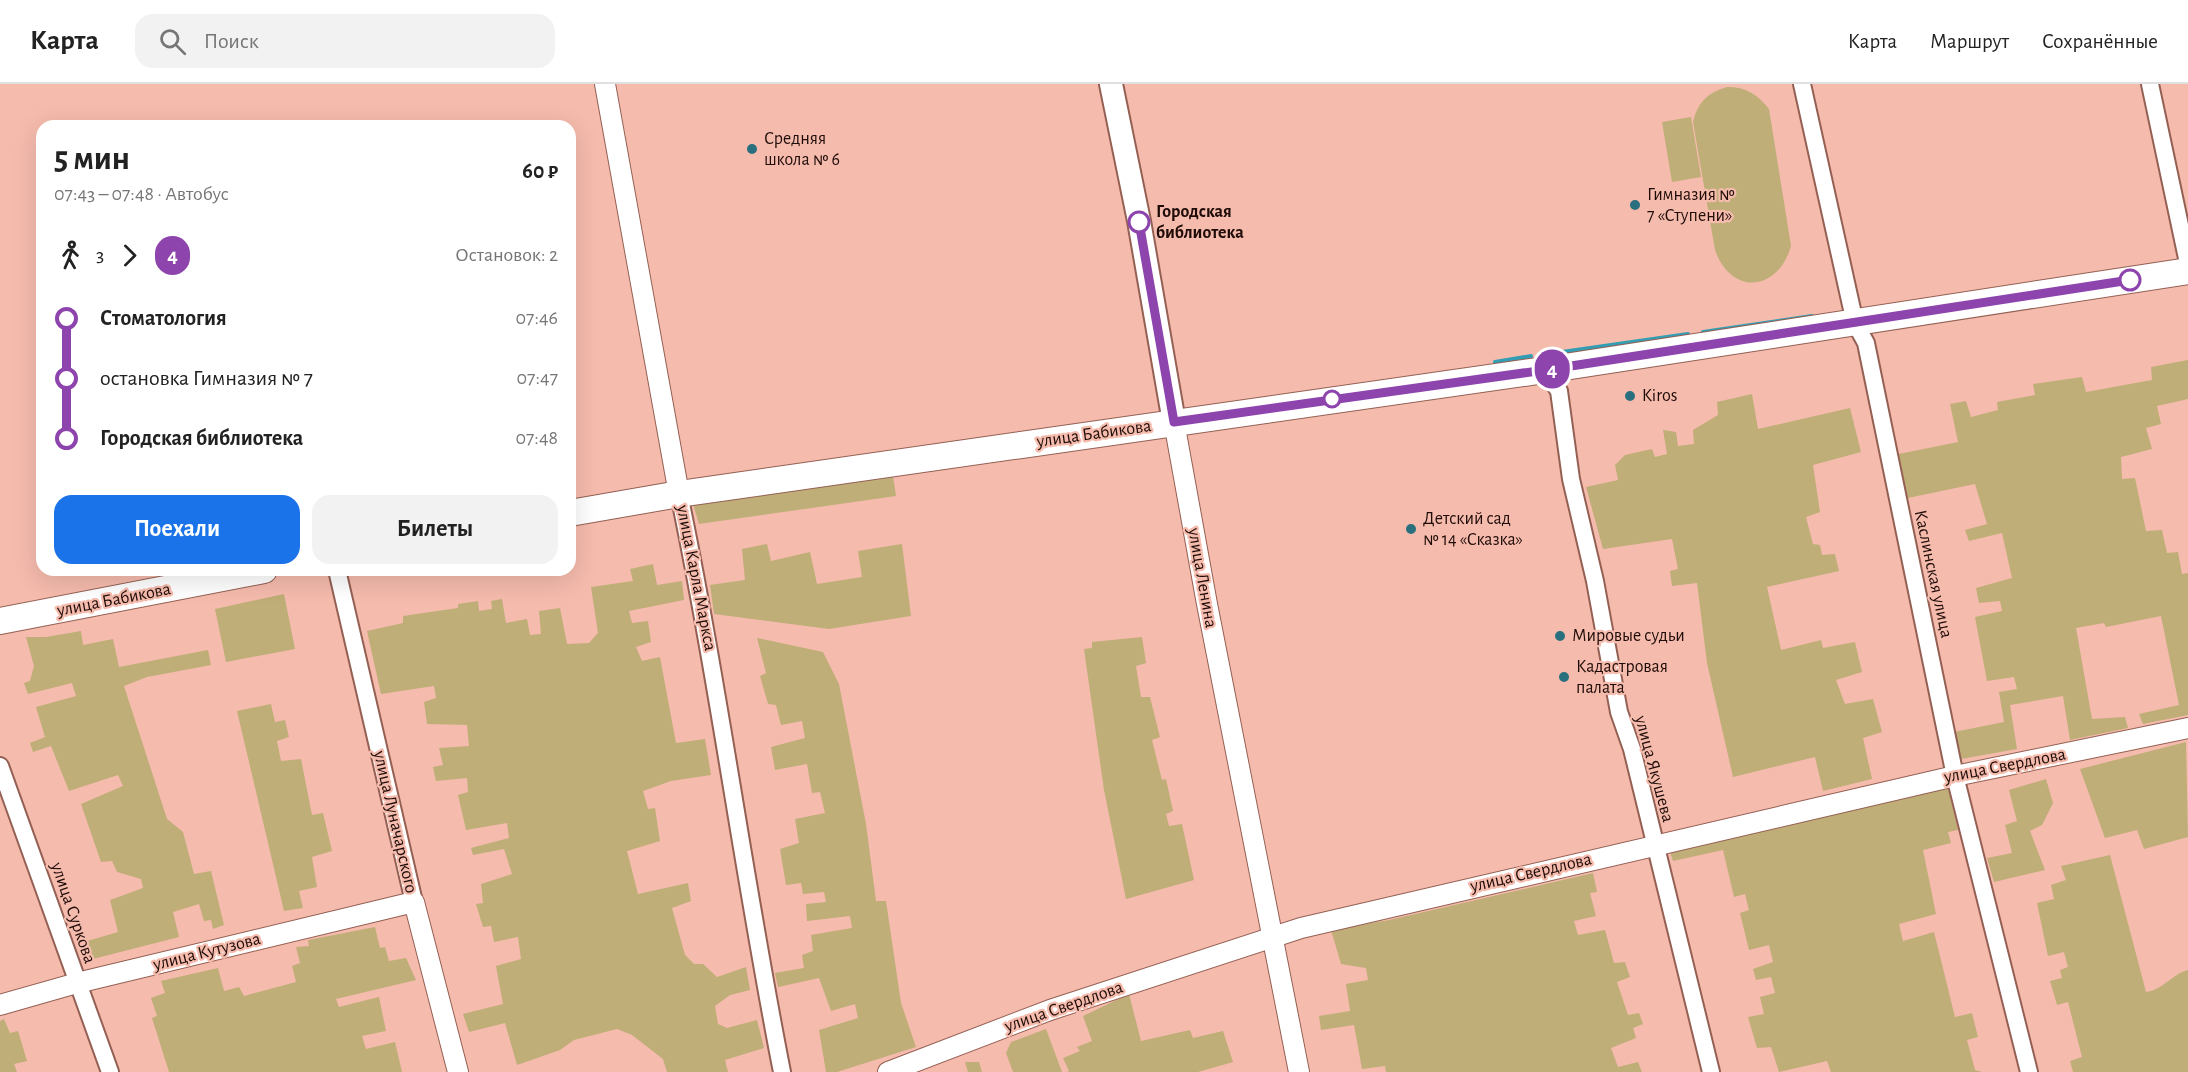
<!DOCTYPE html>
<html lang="ru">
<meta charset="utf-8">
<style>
body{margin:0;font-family:"Alegreya Sans",sans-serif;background:#f2f2f2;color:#222;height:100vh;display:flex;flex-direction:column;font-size:22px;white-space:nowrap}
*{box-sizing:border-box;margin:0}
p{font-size:20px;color:#767676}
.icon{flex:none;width:33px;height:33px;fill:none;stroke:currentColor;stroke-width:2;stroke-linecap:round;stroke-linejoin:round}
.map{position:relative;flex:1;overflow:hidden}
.drawer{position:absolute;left:36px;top:36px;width:540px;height:456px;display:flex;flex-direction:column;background:#fff;border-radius:18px;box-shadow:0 6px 24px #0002}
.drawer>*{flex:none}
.badge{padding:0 12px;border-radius:20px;font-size:21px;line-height:39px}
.map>.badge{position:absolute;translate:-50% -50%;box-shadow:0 0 0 3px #fff}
.legs{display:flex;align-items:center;gap:9px;height:66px;padding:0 18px;font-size:20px}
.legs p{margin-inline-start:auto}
.headline{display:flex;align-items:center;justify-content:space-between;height:102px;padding:0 18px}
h1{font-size:33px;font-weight:600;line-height:45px}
.primary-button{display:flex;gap:12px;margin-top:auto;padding:12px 18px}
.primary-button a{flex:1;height:69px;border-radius:18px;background:#1a73e8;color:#fff;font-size:24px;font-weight:600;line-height:69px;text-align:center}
.primary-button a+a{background:#f2f2f2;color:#222}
ul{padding:0 18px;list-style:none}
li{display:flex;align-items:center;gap:21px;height:60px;font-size:22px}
li i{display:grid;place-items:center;width:9px;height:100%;margin:0 8px;background:currentColor}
li i::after{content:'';width:15px;height:15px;margin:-8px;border:4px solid;border-radius:50%;background:#fff}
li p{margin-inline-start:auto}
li:first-child i{background:linear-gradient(#0000 50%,currentColor 0)}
li:last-child i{background:linear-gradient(currentColor 50%,#0000 0)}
header{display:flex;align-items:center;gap:36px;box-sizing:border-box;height:84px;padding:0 30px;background:#fff;border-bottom:2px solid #e0e0e0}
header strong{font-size:28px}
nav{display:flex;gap:33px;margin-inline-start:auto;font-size:21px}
.search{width:420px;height:54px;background:#f2f2f2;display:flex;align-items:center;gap:15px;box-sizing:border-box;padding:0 21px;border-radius:18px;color:#767676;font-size:22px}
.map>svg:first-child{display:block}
.green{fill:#bfae77}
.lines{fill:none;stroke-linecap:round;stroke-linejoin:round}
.stream{stroke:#339eb3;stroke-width:4}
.minor-casing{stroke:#946054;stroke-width:20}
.tertiary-casing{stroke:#946054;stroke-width:22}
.secondary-casing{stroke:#946054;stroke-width:26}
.primary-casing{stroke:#946054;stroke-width:28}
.minor{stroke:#fff;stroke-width:16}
.tertiary{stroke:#fff;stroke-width:20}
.secondary{stroke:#fff;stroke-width:22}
.primary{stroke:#fff;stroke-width:26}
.line-1-casing{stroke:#fff;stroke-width:14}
.line-1{stroke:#8e44ad;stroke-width:9}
.poi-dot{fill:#296f7d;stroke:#f5bbad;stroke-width:2}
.stop-1-dot{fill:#fff;stroke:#8e44ad;stroke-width:3}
.labels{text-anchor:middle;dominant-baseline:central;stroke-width:4.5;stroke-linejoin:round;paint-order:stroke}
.poi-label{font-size:18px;fill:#1f0c08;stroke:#f5bbad;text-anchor:start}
.stop-label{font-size:18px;font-weight:bold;fill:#1f0c08;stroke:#f5bbad;text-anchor:start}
.street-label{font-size:18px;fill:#1f0c08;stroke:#f5bbad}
</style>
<header>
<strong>Карта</strong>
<div class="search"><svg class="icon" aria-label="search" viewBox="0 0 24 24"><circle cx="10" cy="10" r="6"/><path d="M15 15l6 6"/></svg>Поиск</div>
<nav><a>Карта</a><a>Маршрут</a><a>Сохранённые</a></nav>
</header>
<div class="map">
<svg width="2188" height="988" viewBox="0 0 2188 988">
<rect width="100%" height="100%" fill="#f5bbad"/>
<g class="green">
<path d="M1727,3C1746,3 1757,10 1769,25L1791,162C1778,208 1731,212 1715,166L1693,38C1697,19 1708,8 1727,3Z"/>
<polygon points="1691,33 1701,93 1672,98 1662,38"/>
<polygon points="2188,276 2188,315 2157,322 2161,340 2146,344 2152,365 2121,373 2122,395 2135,394 2146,447 2162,446 2167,469 2178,468 2182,490 2188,489 2188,631 2143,640 2139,630 2179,621 2161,532 2106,543 2104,539 2076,544 2092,635 2125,633 2128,644 2070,656 2063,612 2010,621 2017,665 1961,675 1954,648 2004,638 1999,608 2017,605 2014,593 1987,597 1975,533 2002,527 2000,517 1979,519 1976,504 2012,494 2002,449 1969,457 1965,446 1987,440 1975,400 1903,415 1894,371 1958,358 1950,320 1966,317 1971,333 1998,326 1997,318 2035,311 2033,300 2082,293 2086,308 2152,296 2151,283"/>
<polygon points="1752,310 1758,345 1850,324 1861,368 1813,381 1820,428 1806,433 1813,460 1820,461 1822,471 1835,470 1839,487 1767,503 1781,566 1821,556 1823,564 1855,558 1862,588 1836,596 1845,620 1873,615 1882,648 1863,654 1872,695 1823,707 1815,673 1733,693 1707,579 1697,499 1672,502 1670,487 1678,485 1672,455 1603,465 1586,403 1618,396 1615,381 1625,371 1652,365 1655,373 1667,370 1663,346 1676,348 1678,362 1694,360 1693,346 1718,331 1717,318"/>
<polygon points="893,392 896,412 699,440 693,420"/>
<polygon points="767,460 771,477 810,468 817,500 862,493 858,467 902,460 911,532 829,545 714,530 710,501 745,496 742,465"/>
<polygon points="653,480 657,501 682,497 684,516 629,527 632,539 648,537 651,558 636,563 642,577 660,573 676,659 705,655 711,691 671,697 643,707 648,725 655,724 660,757 627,767 638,810 688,799 691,817 672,824 685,871 694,880 703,880 717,893 746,883 750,906 730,911 715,922 718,940 727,944 757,936 764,964 725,976 728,988 667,988 663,975 632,951 617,945 574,956 560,966 517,981 505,939 469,948 463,930 503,920 496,882 521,875 518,853 494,858 491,842 483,843 476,820 483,819 481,800 512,790 504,765 473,771 471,764 509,754 507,739 466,746 458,711 468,708 467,694 436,697 433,683 443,681 439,664 469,662 467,641 427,640 424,618 436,614 434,602 381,610 367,547 403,539 403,532 458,524 458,520 478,517 479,527 492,525 491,517 502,515 506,539 527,535 530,551 541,550 539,527 560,524 567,560 589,559 598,549 591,503 633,497 630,485"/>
<polygon points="284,510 295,565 226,578 215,525"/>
<polygon points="81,547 83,561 113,555 119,583 208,566 211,581 147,593 124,602 167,735 183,748 194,790 211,787 224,841 213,845 211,836 204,837 199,820 173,828 179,853 89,876 84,858 118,848 110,816 143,804 141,795 117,788 112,777 101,778 81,720 123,702 118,691 69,707 51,662 33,668 30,659 45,653 36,623 76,612 72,599 28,610 24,599 30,597 34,582 26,553 46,553"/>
<polygon points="1142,553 1146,579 1136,582 1141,613 1150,613 1160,653 1152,656 1162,696 1166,695 1173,727 1166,730 1169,742 1182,740 1194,796 1126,815 1104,706 1084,565 1092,564 1092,558"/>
<polygon points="757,554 823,568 839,600 866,740 876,817 886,817 901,919 916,963 837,988 826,988 819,946 858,934 855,920 831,927 819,894 778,903 775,889 804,884 802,871 813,867 811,851 852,844 850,832 807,837 806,820 826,818 824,808 803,810 801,799 786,801 780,765 799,759 795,735 825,729 820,708 812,709 807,680 775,686 771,663 805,654 802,637 781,641 776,621 768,620 760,592 766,589"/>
<polygon points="271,620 275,638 285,636 289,653 277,657 281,677 301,675 312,731 323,729 332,767 312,773 317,803 299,807 303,824 284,827 237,627"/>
<polygon points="2186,658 2188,753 2144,765 2137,746 2105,754 2080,685"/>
<polygon points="2046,695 2053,719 2042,741 2030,747 2045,786 1994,798 1987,774 2012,769 2005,741 2017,737 2009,706"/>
<polygon points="1948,703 1958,746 1948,748 1951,759 1923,766 1936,830 1899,840 1903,857 1934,848 1955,933 1972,929 1978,953 1967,956 1975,986 1982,988 1831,988 1827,977 1779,988 1771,963 1757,964 1748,933 1764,930 1760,913 1775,909 1771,893 1756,896 1753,885 1773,878 1769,861 1749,866 1740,829 1749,826 1745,810 1734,813 1723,766 1673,777 1670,768"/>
<path d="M2110,771L2146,908C2163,906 2172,890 2188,886V988H2073L2070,977L2082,973L2068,918L2057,921L2050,897L2062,894L2060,886L2068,883L2064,868L2048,872L2037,819L2054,815L2051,801L2066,796L2061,782Z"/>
<polygon points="1593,789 1597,808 1590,809 1596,832 1574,837 1578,851 1605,846 1614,879 1625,878 1630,893 1617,898 1628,931 1639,929 1643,940 1633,944 1636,954 1611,964 1618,983 1638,978 1642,988 1386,988 1385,982 1362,985 1354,941 1321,946 1319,932 1350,927 1346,900 1368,896 1366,884 1341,880 1331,846 1389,836"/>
<polygon points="375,843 380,864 385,863 389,877 406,874 416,896 336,915 339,923 379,913 386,947 362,952 366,965 395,958 402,988 169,988 152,934 157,932 151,914 165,909 161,897 218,884 224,907 239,903 244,912 296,898 292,882 300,879 296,863 309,862 308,856"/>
<polygon points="1129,910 1141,957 1190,946 1193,954 1223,947 1233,978 1198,988 1067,988 1069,987 1063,974 1080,967 1077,963 1092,957 1083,932"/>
<polygon points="4,935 10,949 18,947 27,977 14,980 17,988 0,988 0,937"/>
<polygon points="1046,945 1062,988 1013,988 1006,969 1011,958"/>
<polygon points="965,978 979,978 982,988 968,988"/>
</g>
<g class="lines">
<g class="stream">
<polyline points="1703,248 1812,232"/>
<polyline points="1548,270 1688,250"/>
<polyline points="1495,278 1531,272"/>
</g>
<defs>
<g id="minor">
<polyline points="1802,0 1855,239 1866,259 1955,692 2029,988"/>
<polyline points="2150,0 2188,179"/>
<polyline points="1545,286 1559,307 1571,395 1595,497 1619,628 1632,665 1711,988"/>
<path d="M679,410C719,602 744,796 782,988"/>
<polyline points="337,486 414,818"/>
<polyline points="0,682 110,988"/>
</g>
<g id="tertiary">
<polyline points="605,0 679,410"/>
<polyline points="1174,338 1207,520 1299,988"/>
<polyline points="0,921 77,899 414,818 458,988"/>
<polyline points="888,988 1050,926 1301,844 1955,692 2188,644"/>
</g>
<polyline id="secondary" points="1111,0 1139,137 1174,338"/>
<g id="primary">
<polyline points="570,429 679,410 1545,286 2188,187"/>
<polyline points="0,537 264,486"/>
</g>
</defs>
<use href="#minor" class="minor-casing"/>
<use href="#tertiary" class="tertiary-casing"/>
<use href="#secondary" class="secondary-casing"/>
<use href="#primary" class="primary-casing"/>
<use href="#minor" class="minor"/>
<use href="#tertiary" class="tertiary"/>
<use href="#secondary" class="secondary"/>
<use href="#primary" class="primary"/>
</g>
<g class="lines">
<defs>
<polyline id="line-1" points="1139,138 1174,338 1545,286 2130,196"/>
</defs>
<use href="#line-1" class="line-1-casing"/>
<use href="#line-1" class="line-1"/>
</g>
<g class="poi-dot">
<circle cx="752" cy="65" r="6"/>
<circle cx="1635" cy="121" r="6"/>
<circle cx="1630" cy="312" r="6"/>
<circle cx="1411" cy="445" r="6"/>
<circle cx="1560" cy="552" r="6"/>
<circle cx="1564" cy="593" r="6"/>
</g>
<g class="stop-1-dot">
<circle cx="1139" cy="138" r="10"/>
<circle cx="2130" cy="196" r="10"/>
<circle cx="1332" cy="315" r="8"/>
</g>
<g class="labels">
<g class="poi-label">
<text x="764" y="55">Средняя<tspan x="764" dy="21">школа № 6</tspan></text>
<text x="1647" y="111">Гимназия №<tspan x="1647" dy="21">7 «Ступени»</tspan></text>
<text x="1642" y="312">Kiros</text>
<text x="1423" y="435">Детский сад<tspan x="1423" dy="21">№ 14 «Сказка»</tspan></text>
<text x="1572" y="552">Мировые судьи</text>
<text x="1576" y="583">Кадастровая<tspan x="1576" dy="21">палата</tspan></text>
</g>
<g class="stop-label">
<text x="1156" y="128">Городская<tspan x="1156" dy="21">библиотека</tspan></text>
</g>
<g class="street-label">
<text transform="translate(1094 350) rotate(-8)">улица Бабикова</text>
<text transform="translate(1933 490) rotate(78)">Каслинская улица</text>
<text transform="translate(696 494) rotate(79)">улица Карла Маркса</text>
<text transform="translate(1202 494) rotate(80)">улица Ленина</text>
<text transform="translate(114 516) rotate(-11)">улица Бабикова</text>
<text transform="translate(2005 682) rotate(-11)">улица Свердлова</text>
<text transform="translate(1654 685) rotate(75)">улица Якушева</text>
<text transform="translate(395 738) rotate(77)">улица Луначарского</text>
<text transform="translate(1531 789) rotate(-13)">улица Свердлова</text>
<text transform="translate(73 829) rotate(71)">улица Суркова</text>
<text transform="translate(207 868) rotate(-14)">улица Кутузова</text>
<text transform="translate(1064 923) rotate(-19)">улица Свердлова</text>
</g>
</g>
</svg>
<b class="badge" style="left:1552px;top:285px;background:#8e44ad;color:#fff">4</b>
<section class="drawer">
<div class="headline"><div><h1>5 мин</h1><p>07:43 – 07:48 · Автобус</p></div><b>60 ₽</b></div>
<div class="legs"><svg class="icon" aria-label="walk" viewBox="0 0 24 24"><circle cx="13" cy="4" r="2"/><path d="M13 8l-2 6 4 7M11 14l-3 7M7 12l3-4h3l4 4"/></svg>3<svg class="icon" aria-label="forward" viewBox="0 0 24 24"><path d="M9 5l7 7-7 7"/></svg><b class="badge" style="background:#8e44ad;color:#fff">4</b><p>Остановок: 2</p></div>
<ul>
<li><i style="color:#8e44ad"></i><b>Стоматология</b><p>07:46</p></li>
<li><i style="color:#8e44ad"></i><span>остановка Гимназия № 7</span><p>07:47</p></li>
<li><i style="color:#8e44ad"></i><b>Городская библиотека</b><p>07:48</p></li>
</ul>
<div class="primary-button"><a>Поехали</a><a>Билеты</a></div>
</section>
</div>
